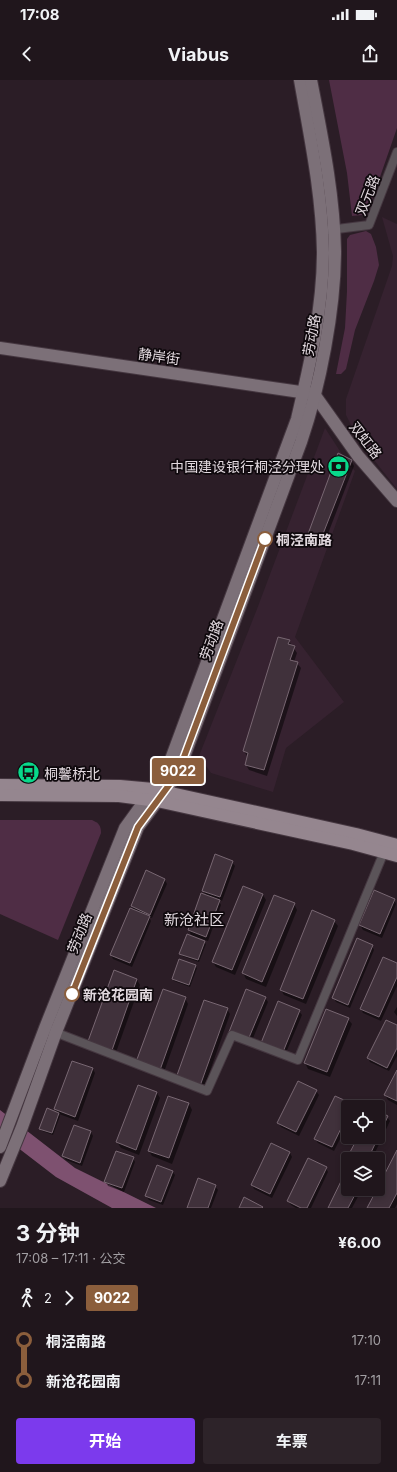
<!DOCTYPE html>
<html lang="zh">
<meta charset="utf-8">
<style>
body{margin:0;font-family:Inter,"Noto Sans SC",sans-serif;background:#2d2329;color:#f1f3f6;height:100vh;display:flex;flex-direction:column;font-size:15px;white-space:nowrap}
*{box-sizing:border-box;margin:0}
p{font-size:13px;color:#a29fa3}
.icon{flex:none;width:22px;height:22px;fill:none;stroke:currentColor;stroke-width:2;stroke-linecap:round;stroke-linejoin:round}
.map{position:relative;height:1128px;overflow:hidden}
.sheet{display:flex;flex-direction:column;background:#20161c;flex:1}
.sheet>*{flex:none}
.badge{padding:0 8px;border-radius:3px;font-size:14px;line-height:26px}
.fabs{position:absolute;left:341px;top:1020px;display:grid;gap:8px}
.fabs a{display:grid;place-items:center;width:44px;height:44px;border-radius:4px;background:#20161c;box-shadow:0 2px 6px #0003,0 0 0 1px #3d353b;font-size:20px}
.map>.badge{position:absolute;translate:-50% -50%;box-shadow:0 0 0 2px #fff}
.legs{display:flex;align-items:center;gap:6px;height:44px;padding:0 16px;font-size:13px}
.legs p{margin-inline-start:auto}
.overview{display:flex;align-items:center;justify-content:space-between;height:68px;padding:0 16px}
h1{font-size:22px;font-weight:700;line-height:30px}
.action{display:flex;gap:8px;margin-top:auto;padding:8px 16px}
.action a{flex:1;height:46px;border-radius:4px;background:#7c3aed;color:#fff;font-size:16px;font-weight:700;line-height:46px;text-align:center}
.action a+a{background:#2d2329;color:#f1f3f6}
ul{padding:0 16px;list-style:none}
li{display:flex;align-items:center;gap:14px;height:40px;font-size:15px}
li i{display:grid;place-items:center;width:6px;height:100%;margin:0 5px;background:currentColor}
li i::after{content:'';width:10px;height:10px;margin:-5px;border:3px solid;border-radius:50%;background:#20161c}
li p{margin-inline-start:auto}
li:first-child i{background:linear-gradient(#0000 50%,currentColor 0)}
li:last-child i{background:linear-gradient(currentColor 50%,#0000 0)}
.status{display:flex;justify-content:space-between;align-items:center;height:28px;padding:0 20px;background:#20161c;direction:ltr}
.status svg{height:11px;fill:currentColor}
header{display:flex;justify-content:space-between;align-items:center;height:52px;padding:0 16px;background:#20161c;font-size:18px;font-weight:700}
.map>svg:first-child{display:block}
.built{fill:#362230}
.green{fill:#4f2d45}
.water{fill:#7e5170}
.shadow{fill:#0007}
.building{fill:#40313b;stroke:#786772}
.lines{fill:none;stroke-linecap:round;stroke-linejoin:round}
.street-casing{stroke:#453740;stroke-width:10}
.secondary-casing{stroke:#453740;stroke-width:14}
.primary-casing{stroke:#453740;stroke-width:14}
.street{stroke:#5b5459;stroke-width:8}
.secondary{stroke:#7c7078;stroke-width:12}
.primary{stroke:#95868f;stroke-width:12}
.line-1-casing{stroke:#fff;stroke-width:9}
.line-1{stroke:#8b5e3c;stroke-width:6}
.stop-1-dot{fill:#fff;stroke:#8b5e3c;stroke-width:2}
.labels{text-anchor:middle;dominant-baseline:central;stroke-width:3.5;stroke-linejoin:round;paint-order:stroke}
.street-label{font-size:14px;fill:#e2d9df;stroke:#0f090d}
.poi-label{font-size:14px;fill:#e2d9df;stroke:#0f090d;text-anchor:end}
.stop-label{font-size:14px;font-weight:bold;fill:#e2d9df;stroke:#0f090d;text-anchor:start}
.neighbourhood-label{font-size:15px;fill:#e2d9df;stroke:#0f090d}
</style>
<div class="status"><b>17:08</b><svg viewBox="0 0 49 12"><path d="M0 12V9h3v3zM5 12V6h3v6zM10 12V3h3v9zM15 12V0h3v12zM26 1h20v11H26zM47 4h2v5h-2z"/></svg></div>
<header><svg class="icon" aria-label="back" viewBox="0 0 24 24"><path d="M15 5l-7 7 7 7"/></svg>Viabus<svg class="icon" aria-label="share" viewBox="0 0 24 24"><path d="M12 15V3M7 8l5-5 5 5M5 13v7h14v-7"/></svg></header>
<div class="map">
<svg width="397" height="1128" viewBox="0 0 397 1128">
<rect width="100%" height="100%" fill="#2b1d26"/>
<g class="built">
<polygon points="382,137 397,144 397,409 359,361 346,335 346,319 392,186 393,176"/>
<polygon points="325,348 347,382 355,391 295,557 344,622 286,668 273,712 211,693 199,676 257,529"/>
</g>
<g class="green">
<polygon points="329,0 397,0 397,48 372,120 368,128 362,135 352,136 347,93"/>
<polygon points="366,151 371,154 376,167 379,185 374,201 355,250 346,289 341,294 336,294 345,248 347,211 347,159 350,155"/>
<path d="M0,740H92C99,743 101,746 101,753L58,860L0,834Z"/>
</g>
<polygon class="water" points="0,1030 75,1088 156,1128 112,1128 56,1097 0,1054"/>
<g class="shadow">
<polygon points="351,380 354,386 324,464 313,460 310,454"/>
<polygon points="289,561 297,573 294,582 297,583 301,588 267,696 249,690 246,685 247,676 244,671"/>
<polygon points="232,782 235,786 222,821 218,819 221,825 208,861 191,855 189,850 202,815 206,816 203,810"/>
<polygon points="165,800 167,804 152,838 149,837 151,841 132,887 113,879 111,875 134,831 132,826"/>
<polygon points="263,815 266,820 235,895 216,887 213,882"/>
<polygon points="394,820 396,824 382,858 363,850 360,845"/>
<polygon points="294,824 297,830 266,907 246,899 243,893"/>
<polygon points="334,841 338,846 306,924 284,915 281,910"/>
<polygon points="204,862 206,864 199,882 182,876 181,874"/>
<polygon points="372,866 374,870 350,928 336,922 334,918"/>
<polygon points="397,885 397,906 381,941 363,933 361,929"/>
<polygon points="195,886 197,888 190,907 174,901 173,899"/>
<polygon points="137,900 140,905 114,978 92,970"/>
<polygon points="265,917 268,922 251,963 232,956"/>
<polygon points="185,918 188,924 163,995 141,988"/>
<polygon points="397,927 397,936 394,932"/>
<polygon points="227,929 230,934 203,1011 177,997"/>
<polygon points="299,931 302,935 285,975 265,967"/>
<polygon points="348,939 352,944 330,997 308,989 305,983"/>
<polygon points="397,946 397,976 389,991 370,982 368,978"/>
<polygon points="73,982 93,989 95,993 78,1041 59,1034 60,1036 53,1055 42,1051 40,1049 57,1033 55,1029"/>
<polygon points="397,992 397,1025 388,1020 385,1015"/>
<polygon points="316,1011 319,1015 299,1056 281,1047 278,1043"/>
<polygon points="157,1013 160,1018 139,1075 121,1068 117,1062"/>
<polygon points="336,1017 352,1025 353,1027 348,1027 348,1043 334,1071 318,1063 315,1059"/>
<polygon points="189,1024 192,1030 172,1084 152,1076 149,1071"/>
<polygon points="378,1033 387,1037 390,1041 372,1079 353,1078 351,1074 359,1057 378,1057"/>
<polygon points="75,1046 91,1052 93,1056 82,1086 66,1080 63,1076"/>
<polygon points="397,1072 397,1124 395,1128 368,1128"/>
<polygon points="290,1073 292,1077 272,1118 254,1109 252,1105"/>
<polygon points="133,1078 135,1082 124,1112 108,1106 106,1102"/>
<polygon points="326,1088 328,1092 311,1128 296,1128 291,1125 288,1121"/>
<polygon points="172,1091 175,1095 163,1125 149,1120 146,1116"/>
<polygon points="348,1096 348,1109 362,1109 352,1128 329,1128"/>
<polygon points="215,1106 218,1110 211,1128 188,1128"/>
</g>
<g class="building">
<polygon points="338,373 352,380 321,459 308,454"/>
<polygon points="278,557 290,560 288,564 295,566 290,580 298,582 264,690 245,685 248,673 243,671"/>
<polygon points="215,774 233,781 220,817 202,811"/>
<polygon points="146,790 165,799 150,835 131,826"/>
<polygon points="243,806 263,814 232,890 212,882"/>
<polygon points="374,810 395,819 380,854 359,845"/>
<polygon points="201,813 220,820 206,857 188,850"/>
<polygon points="274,815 295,823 262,902 242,893"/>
<polygon points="130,828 150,836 130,883 110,875"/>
<polygon points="312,830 335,840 303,919 280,910"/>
<polygon points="187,854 205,861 198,880 179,874"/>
<polygon points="357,858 373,865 348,925 332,918"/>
<polygon points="383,877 397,883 397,897 379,937 360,929"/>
<polygon points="179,879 196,885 189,905 172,899"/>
<polygon points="114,890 137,899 111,973 87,964"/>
<polygon points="163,909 186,917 160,990 136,982"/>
<polygon points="246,909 266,917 248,960 229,952"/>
<polygon points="204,920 228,928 200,1006 176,998"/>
<polygon points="278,921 300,930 283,972 261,963"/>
<polygon points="326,929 349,938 327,992 304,983"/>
<polygon points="386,940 397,945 397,968 387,988 367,978"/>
<polygon points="72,981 93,988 75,1037 54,1029"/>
<polygon points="397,990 397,1021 384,1015"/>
<polygon points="298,1001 317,1010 296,1052 277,1043"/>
<polygon points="138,1005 157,1012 136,1070 116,1062"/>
<polygon points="168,1016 189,1023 169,1078 148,1071"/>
<polygon points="335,1016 353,1024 351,1027 348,1027 348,1034 332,1067 314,1059"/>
<polygon points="47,1028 59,1033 52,1053 39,1049"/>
<polygon points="378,1031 388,1036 368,1079 359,1079 349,1074 358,1057 378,1057"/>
<polygon points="74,1045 91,1051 80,1083 62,1076"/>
<polygon points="271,1063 290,1072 270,1114 251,1105"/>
<polygon points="397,1070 397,1113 389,1128 367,1128 377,1109 378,1109 378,1107"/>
<polygon points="116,1071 134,1077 122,1108 104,1102"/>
<polygon points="308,1078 327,1087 307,1128 301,1128 287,1121"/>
<polygon points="157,1085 173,1091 161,1122 145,1116"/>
<polygon points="345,1093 348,1095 348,1109 358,1109 348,1128 328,1128"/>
<polygon points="198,1098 216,1105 208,1128 187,1128"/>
<polygon points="244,1117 263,1127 262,1128 239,1128"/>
</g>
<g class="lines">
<defs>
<g id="street">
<polyline points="329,150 369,145 397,72"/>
<polyline points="52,951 207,1011 232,955 298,980 384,772"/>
</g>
<g id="secondary">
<polyline points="0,268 314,314 358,376 397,421"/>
<path d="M0,1067L45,948L125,748L167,690L297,339C310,284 323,228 323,172C322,113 310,57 300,0"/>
<path d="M0,1101L22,1047L56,952L138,747L178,693L301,362C320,306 335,230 335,171C334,113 322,57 311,0"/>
</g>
<g id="primary">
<polyline points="0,705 120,706 153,709 356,754 397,765"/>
<polyline points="0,715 119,716 157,721 353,764 397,776"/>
</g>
</defs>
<use href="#street" class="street-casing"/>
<use href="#secondary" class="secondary-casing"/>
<use href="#primary" class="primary-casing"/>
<use href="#street" class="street"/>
<use href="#secondary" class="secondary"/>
<use href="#primary" class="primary"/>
</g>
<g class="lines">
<defs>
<polyline id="line-1" points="72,914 138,747 178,693 265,459"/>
</defs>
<use href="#line-1" class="line-1-casing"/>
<use href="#line-1" class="line-1"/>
</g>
<defs>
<symbol id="bank-disc" viewBox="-11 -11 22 22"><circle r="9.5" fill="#08d98b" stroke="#0f090d"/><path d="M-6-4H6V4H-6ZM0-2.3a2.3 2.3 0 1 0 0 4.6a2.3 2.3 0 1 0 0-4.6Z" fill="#111"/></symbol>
<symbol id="bus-disc" viewBox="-11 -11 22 22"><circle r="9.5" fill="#08d98b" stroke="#0f090d"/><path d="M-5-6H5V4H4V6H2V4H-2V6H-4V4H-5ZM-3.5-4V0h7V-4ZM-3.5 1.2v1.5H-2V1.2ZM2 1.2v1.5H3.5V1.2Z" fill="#111"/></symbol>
</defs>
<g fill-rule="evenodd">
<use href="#bank-disc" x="326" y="374" width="25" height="25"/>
<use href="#bus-disc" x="16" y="680" width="25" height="25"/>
</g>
<g class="stop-1-dot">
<circle cx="265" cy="459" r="7"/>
<circle cx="72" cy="914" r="7"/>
</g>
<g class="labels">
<g class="street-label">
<text transform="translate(367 115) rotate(-69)">双元路</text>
<text transform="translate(311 255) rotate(-80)">劳动路</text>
<text transform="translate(159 276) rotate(8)">静岸街</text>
<text transform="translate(366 360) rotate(52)">双虹路</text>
<text transform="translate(211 560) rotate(-70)">劳动路</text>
<text transform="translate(79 853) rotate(-68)">劳动路</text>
</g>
<g class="poi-label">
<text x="324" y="386">中国建设银行桐泾分理处</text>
<text x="44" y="693" text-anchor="start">桐馨桥北</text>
</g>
<g class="stop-label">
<text x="276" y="459">桐泾南路</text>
<text x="83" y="914">新沧花园南</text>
</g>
<g class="neighbourhood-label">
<text x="194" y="839">新沧社区</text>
</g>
</g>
</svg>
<div class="fabs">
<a><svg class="icon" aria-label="locate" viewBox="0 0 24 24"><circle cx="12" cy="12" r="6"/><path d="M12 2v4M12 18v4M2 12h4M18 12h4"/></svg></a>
<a><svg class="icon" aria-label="layers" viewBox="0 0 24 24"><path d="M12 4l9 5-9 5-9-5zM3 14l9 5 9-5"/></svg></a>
</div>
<b class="badge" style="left:178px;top:691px;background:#8b5e3c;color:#fff">9022</b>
</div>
<section class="sheet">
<div class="overview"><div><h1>3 分钟</h1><p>17:08 – 17:11 · 公交</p></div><b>¥6.00</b></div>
<div class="legs"><svg class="icon" aria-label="walk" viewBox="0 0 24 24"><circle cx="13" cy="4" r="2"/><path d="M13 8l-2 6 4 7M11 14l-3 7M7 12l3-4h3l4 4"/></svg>2<svg class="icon" aria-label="forward" viewBox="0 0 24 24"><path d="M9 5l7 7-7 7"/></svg><b class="badge" style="background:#8b5e3c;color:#fff">9022</b></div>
<ul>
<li><i style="color:#8b5e3c"></i><b>桐泾南路</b><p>17:10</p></li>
<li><i style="color:#8b5e3c"></i><b>新沧花园南</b><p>17:11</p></li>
</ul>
<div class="action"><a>开始</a><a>车票</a></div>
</section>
